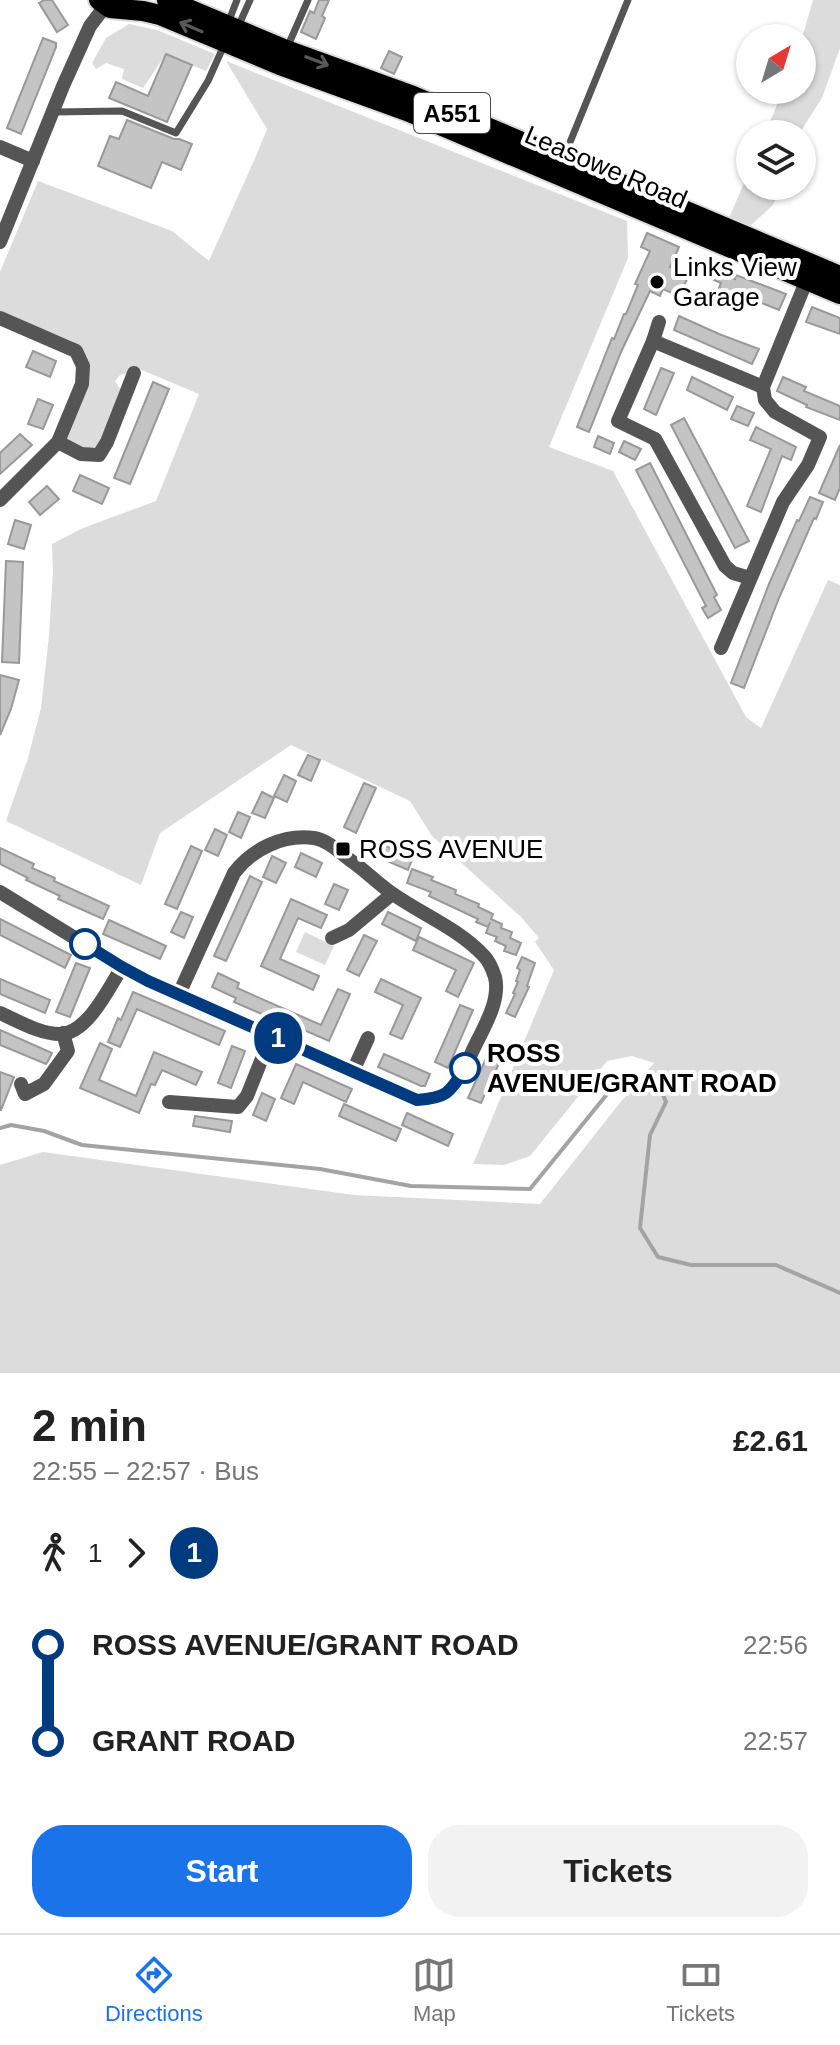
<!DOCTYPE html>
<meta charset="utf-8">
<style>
body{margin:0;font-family:Helvetica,sans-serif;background:#f2f2f2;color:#222;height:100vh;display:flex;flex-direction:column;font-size:30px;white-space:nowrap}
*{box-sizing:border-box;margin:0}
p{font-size:26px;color:#767676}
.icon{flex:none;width:44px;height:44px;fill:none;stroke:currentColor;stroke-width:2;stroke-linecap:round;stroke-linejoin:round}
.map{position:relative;height:1373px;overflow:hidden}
.details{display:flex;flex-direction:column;background:#fff;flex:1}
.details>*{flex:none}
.badge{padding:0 16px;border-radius:26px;font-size:28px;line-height:52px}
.needle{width:52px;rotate:38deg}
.controls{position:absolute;left:736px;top:24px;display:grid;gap:16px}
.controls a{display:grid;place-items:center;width:80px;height:80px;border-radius:50%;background:#fff;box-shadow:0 2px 6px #0004;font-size:40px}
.map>.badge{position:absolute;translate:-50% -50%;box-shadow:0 0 0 4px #fff}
.legs{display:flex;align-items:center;gap:12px;height:88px;padding:0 32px;font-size:26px}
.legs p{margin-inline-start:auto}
.head{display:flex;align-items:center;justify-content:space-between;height:136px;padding:0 32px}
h1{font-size:44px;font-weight:700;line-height:60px}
.primary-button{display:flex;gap:16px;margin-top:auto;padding:16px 32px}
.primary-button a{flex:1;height:92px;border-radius:32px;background:#1a73e8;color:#fff;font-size:32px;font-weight:700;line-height:92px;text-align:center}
.primary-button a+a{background:#f2f2f2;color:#222}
ul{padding:0 32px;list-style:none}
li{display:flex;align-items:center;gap:28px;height:96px;font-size:30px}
li i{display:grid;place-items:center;width:12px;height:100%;margin:0 10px;background:currentColor}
li i::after{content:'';width:20px;height:20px;margin:-10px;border:6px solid;border-radius:50%;background:#fff}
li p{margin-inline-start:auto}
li:first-child i{background:linear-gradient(#0000 50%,currentColor 0)}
li:last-child i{background:linear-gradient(currentColor 50%,#0000 0)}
.dock{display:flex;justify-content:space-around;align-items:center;height:112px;border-top:2px solid #e0e0e0;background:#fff;font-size:22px;color:#767676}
.dock a{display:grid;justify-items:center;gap:4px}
.dock .selected{color:#1a73e8}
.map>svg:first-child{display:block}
.green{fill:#dcdcdc}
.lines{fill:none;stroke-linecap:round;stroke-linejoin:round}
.stream{stroke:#a3a3a3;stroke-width:4}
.building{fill:#c4c4c4;stroke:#999;stroke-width:2}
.primary-casing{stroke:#dbdbdb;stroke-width:24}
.lane{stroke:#555;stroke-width:7}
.street{stroke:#555;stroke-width:14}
.primary{stroke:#000;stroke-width:20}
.oneway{stroke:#595959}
.line-1-casing{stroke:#fff;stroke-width:18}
.line-1{stroke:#003b80;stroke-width:12}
.poi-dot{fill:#000;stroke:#fff;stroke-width:3}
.stop-1-dot{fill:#fff;stroke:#003b80;stroke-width:4}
.labels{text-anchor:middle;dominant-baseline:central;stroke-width:8;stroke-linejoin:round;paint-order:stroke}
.shield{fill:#fff;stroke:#4c4c4c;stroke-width:2}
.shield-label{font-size:24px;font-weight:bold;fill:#000}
.street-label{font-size:26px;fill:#000;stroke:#fff}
.poi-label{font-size:26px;fill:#000;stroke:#fff;text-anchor:start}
.stop-label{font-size:26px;font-weight:bold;fill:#000;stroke:#fff;text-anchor:start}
</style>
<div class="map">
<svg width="840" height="1373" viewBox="0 0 840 1373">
<rect width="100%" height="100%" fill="#fff"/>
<g class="green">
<polygon points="813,0 840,0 840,48 822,98 799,134 765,134 783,90 802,90 802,38"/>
<polygon points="129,24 157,30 215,54 206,71 166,54 143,88 122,79 124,69 106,63 96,69 92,63 106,38"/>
<polygon points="226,61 627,221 628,258 549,447 613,471 746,717 761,728 828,580 840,585 840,1373 0,1373 0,1165 43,1152 354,1195 540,1204 619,1104 654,1063 632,1056 607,1061 530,1156 504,1165 473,1164 554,970 535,942 539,938 521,917 432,836 410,801 291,745 160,833 141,885 6,821 28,758 41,708 49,636 53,572 52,544 83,528 156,501 199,394 132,366 128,373 120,375 115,381 120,389 100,446 84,449 65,440 86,357 72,341 0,312 0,272 38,181 172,231 209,261 256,156 267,129"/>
<polygon points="750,169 750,186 784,186 772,206 749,227 729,218"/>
<polygon points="305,932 334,946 325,965 296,952"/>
</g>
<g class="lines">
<polyline class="stream" points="0,1128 11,1125 44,1131 82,1145 320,1169 411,1186 530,1189 621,1077 659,1085 666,1102 650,1135 640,1228 658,1257 691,1265 776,1265 840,1293"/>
</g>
<g class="building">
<polygon points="44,0 52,0 68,25 57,32 39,3"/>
<polygon points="319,0 329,0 322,16 325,18 316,39 301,32 310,11 314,13"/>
<polygon points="43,38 56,43 56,47 21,134 7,128"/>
<polygon points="389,51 402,57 394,74 381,68"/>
<polygon points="166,54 192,65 167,122 109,98 116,82 148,96"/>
<polygon points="127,120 174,139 179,139 192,144 181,170 162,162 151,188 98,166 110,136 119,139"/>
<polygon points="647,233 679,247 670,267 689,275 679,296 663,289 660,296 650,291 621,352 589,432 577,427 612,338 614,339 624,314 626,314 638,285 635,284 650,251 641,247"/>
<polygon points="718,271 735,279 736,275 786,294 779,310 752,299 751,303 719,288 721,283 714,280"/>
<polygon points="812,307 840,318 840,334 806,322"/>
<polygon points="679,316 719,334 759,349 752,364 674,330"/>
<polygon points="33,351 56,361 50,377 26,367"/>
<polygon points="661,368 674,373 656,415 644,409"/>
<polygon points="692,377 733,397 727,410 687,390"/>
<polygon points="783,377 806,387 804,391 840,406 840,420 806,407 807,405 777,391"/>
<polygon points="153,382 169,389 130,484 114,478"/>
<polygon points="38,399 53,405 43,429 28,424"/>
<polygon points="737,406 754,413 748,426 731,419"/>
<polygon points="684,418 749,541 735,548 671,425"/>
<polygon points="756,427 796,447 791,460 782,456 761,512 747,506 771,449 750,440"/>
<polygon points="20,434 32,445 0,474 0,453"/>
<polygon points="598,436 614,443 610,454 594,447"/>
<polygon points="624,441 641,449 635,460 619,452"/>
<polygon points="840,445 840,488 835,500 819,493"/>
<polygon points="650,463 717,595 714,597 721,610 708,618 702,608 706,606 636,470"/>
<polygon points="80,475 109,488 102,504 73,491"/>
<polygon points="47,486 59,499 40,515 29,502"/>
<polygon points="810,497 823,502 816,519 814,518 779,598 744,688 731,683 769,584 797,520 799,521"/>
<polygon points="15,520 31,525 24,549 8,544"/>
<polygon points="6,561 23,562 19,663 2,662"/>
<polygon points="0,675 19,680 11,709 0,735"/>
<polygon points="308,755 320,760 311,781 298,775"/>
<polygon points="284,775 296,781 287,802 274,796"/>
<polygon points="364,783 376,788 356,833 344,827"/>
<polygon points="262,792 274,798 265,818 252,813"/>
<polygon points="238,812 250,817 241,838 229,832"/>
<polygon points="215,829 227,835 218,856 205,850"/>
<polygon points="379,843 413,857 408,870 373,855"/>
<polygon points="191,846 202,851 177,909 165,904"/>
<polygon points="0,848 34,864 32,868 55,878 54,881 109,906 103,919 58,899 60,896 26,880 28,878 0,864"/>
<polygon points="301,853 322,863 316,877 295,867"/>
<polygon points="272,856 286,863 276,883 263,877"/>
<polygon points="412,869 433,877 431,880 456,890 455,894 479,904 478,907 493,914 491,919 502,924 501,928 512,932 510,938 521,943 516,955 504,951 506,946 495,941 497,937 486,933 490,922 488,927 476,922 478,919 429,896 431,892 407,883"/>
<polygon points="250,876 262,882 226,961 214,956"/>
<polygon points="334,884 348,890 339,910 325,904"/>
<polygon points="291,899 327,915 321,928 298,918 280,959 319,976 313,990 261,966"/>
<polygon points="181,912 193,917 184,938 171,932"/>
<polygon points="388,912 421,928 416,941 382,924"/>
<polygon points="0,919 71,955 65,968 0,935"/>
<polygon points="109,920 166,946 160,959 103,934"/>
<polygon points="364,935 377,941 359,976 347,970"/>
<polygon points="419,937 474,963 458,997 446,991 456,970 413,950"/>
<polygon points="522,957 535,963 527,986 529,987 515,1017 506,1013 515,994 513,993 518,982 516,981 520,970 517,968"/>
<polygon points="76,963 90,968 70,1017 56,1012"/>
<polygon points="218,973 239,983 237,988 321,1025 338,989 350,994 329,1041 304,1030 303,1032 234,1002 236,998 212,987"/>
<polygon points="0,979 50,1000 45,1013 0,994"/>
<polygon points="381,979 421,998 402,1039 390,1034 403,1005 375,992"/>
<polygon points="133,992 225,1031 219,1045 137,1009 120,1047 108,1042 118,1018 121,1020"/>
<polygon points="460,1005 473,1010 448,1068 435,1062"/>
<polygon points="0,1030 52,1053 48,1061 46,1064 0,1045"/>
<polygon points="494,1041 507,1046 481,1103 468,1098"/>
<polygon points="100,1043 112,1049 99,1080 136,1096 154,1052 202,1072 196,1085 162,1070 155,1085 151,1084 139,1113 80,1088"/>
<polygon points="232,1046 245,1051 231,1088 218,1083"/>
<polygon points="384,1054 430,1074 425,1086 421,1086 378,1067"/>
<polygon points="296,1064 352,1089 346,1102 303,1082 294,1104 281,1098"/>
<polygon points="0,1072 14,1077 1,1110 0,1110"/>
<polygon points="262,1093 275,1099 266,1121 253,1115"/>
<polygon points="344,1104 401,1129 396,1141 339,1116"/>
<polygon points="407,1113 453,1134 448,1146 402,1125"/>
<polygon points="195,1116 232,1121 230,1132 193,1126"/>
</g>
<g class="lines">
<defs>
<g id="primary">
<polyline points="99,0 110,8 143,11 160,15 280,65 407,111 840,294"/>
<polyline points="167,0 286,50 413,96 840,276"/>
</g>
</defs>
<use href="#primary" class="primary-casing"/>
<g class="lane">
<polyline points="228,23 237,0"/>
<polyline points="238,27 250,0"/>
<polyline points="287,48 308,0"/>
<polyline points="53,112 122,111 176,133 208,81 225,43"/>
<polyline points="564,157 628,0"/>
</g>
<g class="street">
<polyline points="0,147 33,161"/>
<polyline points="0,242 63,86 90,26 106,5"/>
<polyline points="0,318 76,351 83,366 82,384 58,442 0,500"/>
<polyline points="659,322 653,341 618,421 655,439 725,566 733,573 750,578"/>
<polyline points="653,341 763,387"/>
<polyline points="58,442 81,454 99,455 107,442 134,373"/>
<polyline points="721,648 783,502 808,465 820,437 775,412 765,400 763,387 810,272"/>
<path d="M0,892L122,967L148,981L417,1100C453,1097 459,1082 472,1052C482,1030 501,1002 495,977C493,971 489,961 484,956C459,929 423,915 393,894C378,884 365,870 350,860C340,852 327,840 314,838C283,834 252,849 234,873L179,994"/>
<polyline points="332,938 349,930 392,894"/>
<path d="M0,1013C18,1021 40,1034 60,1034C87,1034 109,988 122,967"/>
<polyline points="353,1071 368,1038"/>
<polyline points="21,1084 25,1094 44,1084 68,1051 63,1033"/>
<polyline points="169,1102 238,1107 247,1096 271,1036"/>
</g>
<use href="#primary" class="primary"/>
</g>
<defs><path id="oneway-shaft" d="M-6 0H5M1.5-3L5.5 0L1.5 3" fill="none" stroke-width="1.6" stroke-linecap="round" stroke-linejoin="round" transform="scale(2)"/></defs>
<g class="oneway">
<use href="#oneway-shaft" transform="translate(191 27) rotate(-157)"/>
<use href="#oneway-shaft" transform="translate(317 61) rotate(21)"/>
</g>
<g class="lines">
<defs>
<path id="line-1" d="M85,944L122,967L148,981L417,1100C448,1098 450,1092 465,1068"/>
</defs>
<use href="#line-1" class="line-1-casing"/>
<use href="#line-1" class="line-1"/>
</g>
<g class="poi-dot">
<circle cx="657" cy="282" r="8"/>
<rect x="335" y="841" width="16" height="16" rx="4"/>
</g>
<g class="stop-1-dot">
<circle cx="85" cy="944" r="14"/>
<circle cx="465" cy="1068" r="14"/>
</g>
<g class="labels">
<rect class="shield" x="414" y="93" width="76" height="40" rx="6"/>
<g class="shield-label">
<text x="452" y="113">A551</text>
</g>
<g class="street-label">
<text transform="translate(606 167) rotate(23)">Leasowe Road</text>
</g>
<g class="poi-label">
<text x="673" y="267">Links View<tspan x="673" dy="30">Garage</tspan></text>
<text x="359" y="849">ROSS AVENUE</text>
</g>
<g class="stop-label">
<text x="487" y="1053">ROSS<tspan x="487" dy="30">AVENUE/GRANT ROAD</tspan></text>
</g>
</g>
</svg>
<div class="controls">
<a><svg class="needle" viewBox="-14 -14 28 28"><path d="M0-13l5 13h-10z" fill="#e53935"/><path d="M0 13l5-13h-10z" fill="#767676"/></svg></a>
<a><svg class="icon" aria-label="layers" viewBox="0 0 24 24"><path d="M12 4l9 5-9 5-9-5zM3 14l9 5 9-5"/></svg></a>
</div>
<b class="badge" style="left:278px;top:1038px;background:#003b80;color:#fff">1</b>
</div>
<section class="details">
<div class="head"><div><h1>2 min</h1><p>22:55 – 22:57 · Bus</p></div><b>£2.61</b></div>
<div class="legs"><svg class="icon" aria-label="walk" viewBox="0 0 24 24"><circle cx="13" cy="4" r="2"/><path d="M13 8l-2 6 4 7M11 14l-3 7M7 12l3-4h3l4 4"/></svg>1<svg class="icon" aria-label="forward" viewBox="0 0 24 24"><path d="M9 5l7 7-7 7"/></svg><b class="badge" style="background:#003b80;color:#fff">1</b></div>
<ul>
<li><i style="color:#003b80"></i><b>ROSS AVENUE/GRANT ROAD</b><p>22:56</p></li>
<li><i style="color:#003b80"></i><b>GRANT ROAD</b><p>22:57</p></li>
</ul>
<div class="primary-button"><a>Start</a><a>Tickets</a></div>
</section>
<nav class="dock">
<a class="selected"><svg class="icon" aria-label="directions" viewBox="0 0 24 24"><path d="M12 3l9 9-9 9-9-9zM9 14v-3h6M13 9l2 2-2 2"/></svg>Directions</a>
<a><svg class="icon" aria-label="map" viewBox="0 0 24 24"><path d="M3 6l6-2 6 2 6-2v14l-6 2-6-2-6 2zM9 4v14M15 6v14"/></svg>Map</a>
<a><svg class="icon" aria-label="tickets" viewBox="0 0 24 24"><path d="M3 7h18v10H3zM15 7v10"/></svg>Tickets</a>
</nav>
